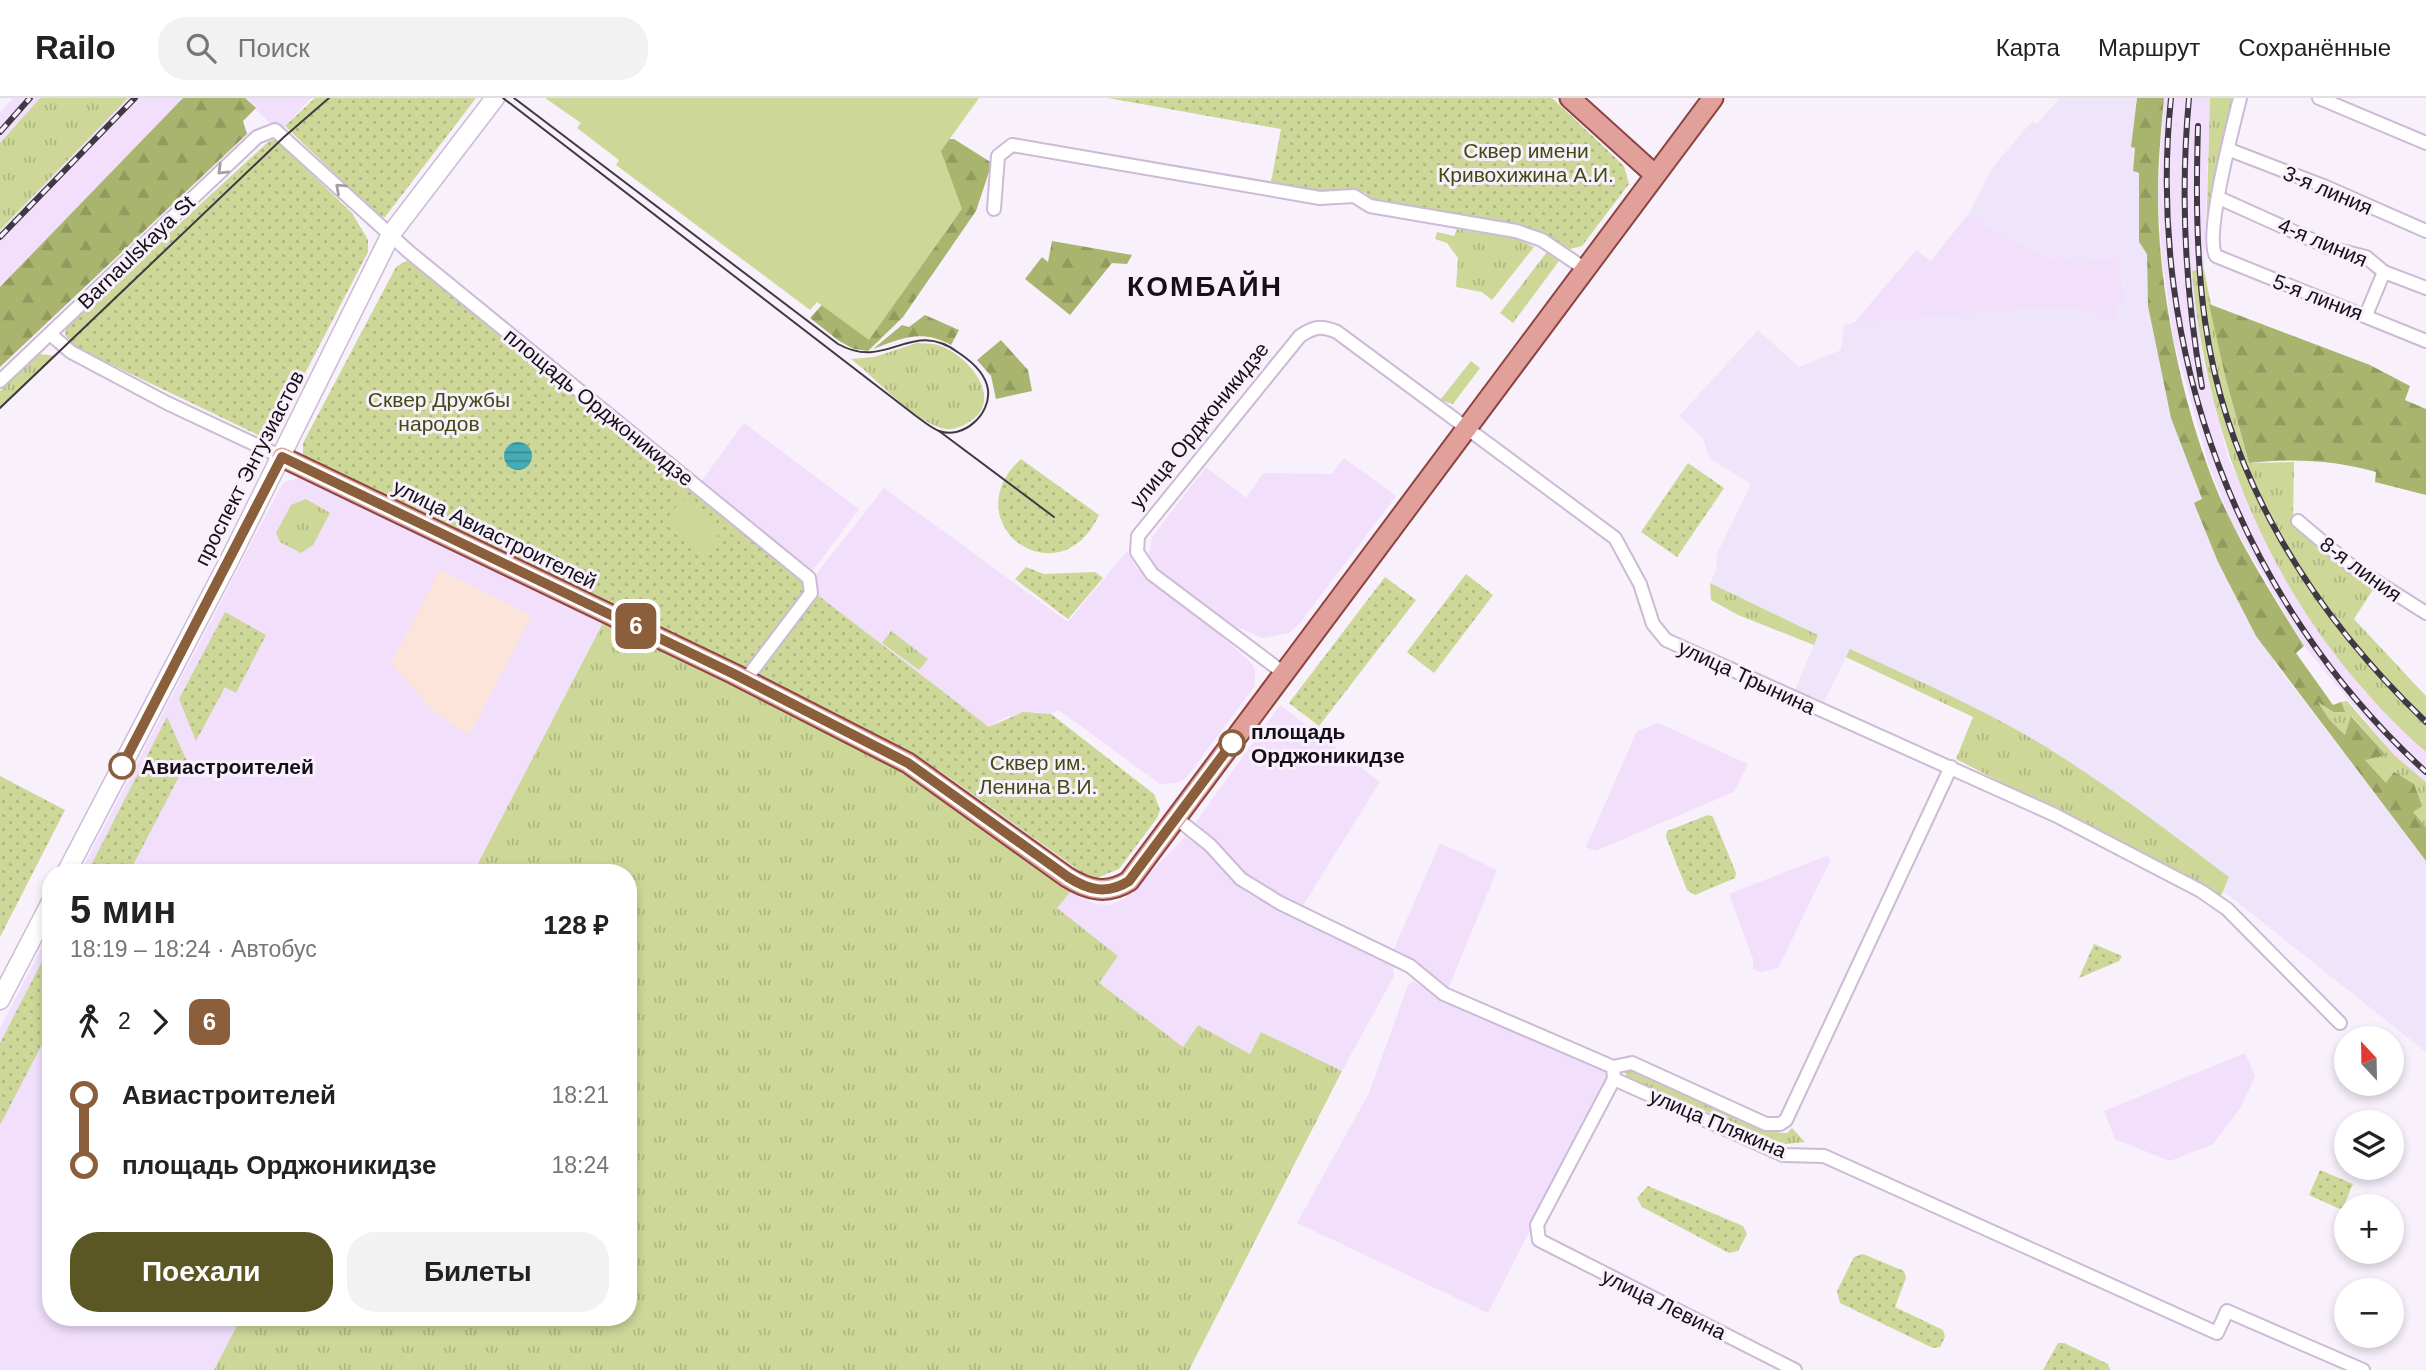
<!DOCTYPE html>
<html lang="ru">
<meta charset="utf-8">
<style>
body{margin:0;font-family:Arial,sans-serif;background:#f2f2f2;color:#222;height:100vh;display:flex;flex-direction:column;font-size:26px;white-space:nowrap}
*{box-sizing:border-box;margin:0}
p{font-size:23px;color:#767676}
.icon{flex:none;width:38px;height:38px;fill:none;stroke:currentColor;stroke-width:2;stroke-linecap:round;stroke-linejoin:round}
.map{position:relative;flex:1;overflow:hidden}
.side{position:absolute;left:42px;top:766px;width:595px;height:462px;display:flex;flex-direction:column;background:#fff;border-radius:28px;box-shadow:0 4px 10px #0003}
.side>*{flex:none}
.badge{padding:0 14px;border-radius:10px;font-size:24px;line-height:46px}
.needle{width:46px;rotate:338deg}
.controls{position:absolute;left:2334px;top:928px;display:grid;gap:14px}
.controls a{display:grid;place-items:center;width:70px;height:70px;border-radius:50%;background:#fff;box-shadow:0 4px 10px #0003;font-size:35px}
.map>.badge{position:absolute;translate:-50% -50%;box-shadow:0 0 0 4px #fff}
.legs{display:flex;align-items:center;gap:10px;height:77px;padding:0 28px;font-size:23px}
.legs p{margin-inline-start:auto}
.head{display:flex;align-items:center;justify-content:space-between;height:119px;padding:0 28px}
h1{font-size:38px;font-weight:700;line-height:52px}
.action{display:flex;gap:14px;margin-top:auto;padding:14px 28px}
.action a{flex:1;height:80px;border-radius:28px;background:#5b5724;color:#fff;font-size:28px;font-weight:700;line-height:80px;text-align:center}
.action a+a{background:#f2f2f2;color:#222}
ul{padding:0 28px;list-style:none}
li{display:flex;align-items:center;gap:24px;height:70px;font-size:26px}
li i{display:grid;place-items:center;width:10px;height:100%;margin:0 9px;background:currentColor}
li i::after{content:'';width:18px;height:18px;margin:-9px;border:5px solid;border-radius:50%;background:#fff}
li p{margin-inline-start:auto}
li:first-child i{background:linear-gradient(#0000 50%,currentColor 0)}
li:last-child i{background:linear-gradient(currentColor 50%,#0000 0)}
header{display:flex;align-items:center;gap:42px;box-sizing:border-box;height:98px;padding:0 35px;background:#fff;border-bottom:2px solid #e0e0e0}
header strong{font-size:33px}
nav{display:flex;gap:38px;margin-inline-start:auto;font-size:24px}
.search{width:490px;height:63px;background:#f2f2f2;display:flex;align-items:center;gap:18px;box-sizing:border-box;padding:0 24px;border-radius:28px;color:#767676;font-size:26px}
.map>svg:first-child{display:block}
.built{fill:#f1dffc}
.industrial{fill:#efe5fa}
.medical{fill:#fce4da}
.grass{fill:url(#grass-tufts)}
.forest{fill:url(#forest-firs)}
.park{fill:url(#park-dots)}
.garden{fill:#ccd798}
.water{fill:url(#water-rules)}
.lines{fill:none;stroke-linecap:round;stroke-linejoin:round}
.street-casing{stroke:#ccbad6;stroke-width:16}
.secondary-casing{stroke:#ccbad6;stroke-width:21}
.primary-casing{stroke:#8d4541;stroke-width:23}
.street{stroke:#fff;stroke-width:12}
.secondary{stroke:#fff;stroke-width:18}
.primary{stroke:#e1a19a;stroke-width:19}
.tram{stroke:#403943;stroke-width:2}
.rail-casing{stroke:#403943;stroke-width:6}
.rail{stroke:#f8f1fc;stroke-width:3.5;stroke-dasharray:10;stroke-linecap:butt}
.oneway{stroke:#a29fa3}
.line-1-casing{stroke:#fff;stroke-width:16}
.line-1{stroke:#8b5e3c;stroke-width:10}
.stop-1-dot{fill:#fff;stroke:#8b5e3c;stroke-width:3.5}
.labels{text-anchor:middle;dominant-baseline:central;stroke-width:6;stroke-linejoin:round;paint-order:stroke}
.park-label{font-size:21px;fill:#424a14;stroke:#f8f1fc}
.street-label{font-size:21px;fill:#160f19;stroke:#f8f1fc}
.stop-label{font-size:21px;font-weight:bold;fill:#160f19;stroke:#f8f1fc;text-anchor:start}
.district-label{font-size:28px;font-weight:bold;letter-spacing:2px;fill:#160f19;stroke:#f8f1fc}
</style>
<header>
<strong>Railo</strong>
<div class="search"><svg class="icon" aria-label="search" viewBox="0 0 24 24"><circle cx="10" cy="10" r="6"/><path d="M15 15l6 6"/></svg>Поиск</div>
<nav><a>Карта</a><a>Маршрут</a><a>Сохранённые</a></nav>
</header>
<div class="map">
<svg width="2426" height="1272" viewBox="0 0 2426 1272">
<defs>
<pattern id="grass-tufts" width="24" height="20" patternUnits="userSpaceOnUse" patternTransform="scale(1.75)"><rect width="24" height="20" fill="#ccd798"/><path d="M3 7l-1-3M5 7V3M7 7l1-3M15 17l-1-3M17 17v-4M19 17l1-3" fill="none" stroke="#aeb782"/></pattern>
<pattern id="forest-firs" width="22" height="20" patternUnits="userSpaceOnUse" patternTransform="scale(1.75)"><rect width="22" height="20" fill="#a9b56e"/><path d="M5 1l3.5 6h-7zM16 11l3.5 6h-7z" fill="#919a5f"/></pattern>
<pattern id="park-dots" width="8" height="8" patternUnits="userSpaceOnUse" patternTransform="scale(1.75)"><rect width="8" height="8" fill="#ccd798"/><path d="M2 2h.1M6 6h.1" fill="none" stroke="#aeb782" stroke-width="1.8" stroke-linecap="round"/></pattern>
<pattern id="water-rules" width="6" height="5" patternUnits="userSpaceOnUse" patternTransform="scale(1.75)"><rect width="6" height="5" fill="#45acb5"/><path d="M0 2.5h6" fill="none" stroke="#398a92"/></pattern>
</defs>
<rect width="100%" height="100%" fill="#f8f1fc"/>
<g class="built">
<polygon points="13,0 40,0 0,45 0,14"/>
<polygon points="128,0 183,0 0,189 0,132"/>
<polygon points="243,0 311,0 280,34"/>
<polygon points="2164,0 2210,0 2204,171 2192,174 2203,263 2228,359 2272,457 2319,532 2364,593 2426,654 2426,684 2395,658 2304,548 2231,423 2209,368 2174,243 2162,161 2158,97"/>
<polygon points="1969,115 2005,140 2053,161 2055,155 2077,164 2120,158 2124,205 2119,207 2117,225 2103,222 2104,217 1854,225 1916,152 1931,163"/>
<polygon points="744,325 859,411 811,475 700,385"/>
<polygon points="1344,360 1396,398 1300,525 1289,535 1263,540 1218,521 1157,474 1151,465 1149,457 1152,439 1206,369 1246,400 1263,375 1332,376"/>
<polygon points="304,379 605,521 473,775 80,775 279,392 286,383"/>
<polygon points="884,390 1068,524 1127,453 1135,468 1147,480 1212,530 1249,563 1255,570 1255,588 1186,680 1178,685 1160,686 1059,612 1051,616 1036,614 1006,619 989,629 815,495 817,475"/>
<polygon points="1280,607 1380,684 1302,809 1243,775 1196,724"/>
<polygon points="1658,625 1748,666 1734,694 1595,753 1586,749 1637,633"/>
<polygon points="1185,739 1207,752 1248,796 1393,868 1394,878 1342,973 1261,934 1250,956 1198,927 1183,949 1098,885 1057,810 1071,793 1095,806 1108,807 1124,801"/>
<polygon points="1440,745 1497,772 1448,891 1420,869 1393,853"/>
<polygon points="1826,758 1831,761 1778,870 1760,874 1753,871 1753,861 1729,796"/>
<polygon points="51,832 51,1220 241,1220 214,1272 0,1272 0,930"/>
<polygon points="1414,883 1440,900 1602,971 1606,976 1606,982 1488,1215 1297,1125 1369,995 1408,887"/>
<polygon points="2245,955 2255,978 2241,1009 2213,1046 2170,1063 2115,1041 2104,1013"/>
</g>
<polygon class="industrial" points="2059,0 2137,0 2131,49 2135,49 2139,74 2139,144 2147,156 2148,208 2194,382 2202,402 2194,405 2277,568 2426,763 2426,954 2223,793 2229,779 2125,701 2051,652 1978,611 1850,552 1824,604 1795,592 1818,537 1710,485 1716,473 1717,456 1751,386 1709,360 1703,340 1679,318 1758,232 1799,269 1841,252 1844,227 1854,225 2065,208 2104,217 2104,222 2117,225 2119,207 2124,205 2120,158 2077,164 2055,155 2052,162 2005,140 1969,115 1993,69 2032,23 2037,26"/>
<polygon class="medical" points="440,472 532,518 469,637 434,614 391,565"/>
<g class="grass">
<polygon points="40,0 128,0 0,132 0,45"/>
<polygon points="2210,0 2235,0 2210,147 2206,146"/>
<polygon points="1457,131 1518,141 1534,149 1492,202 1482,194 1456,189 1458,160 1447,145 1435,141 1437,134 1454,138"/>
<polygon points="1547,154 1559,163 1513,225 1500,215"/>
<path d="M2204,171L2226,282L2249,365L2294,364L2293,424L2345,471L2374,490L2354,521L2426,598V654C2284,529 2208,359 2192,173Z"/>
<path d="M917,245C924,246 932,245 938,247C969,257 1008,304 966,326C960,329 952,332 946,331C917,327 875,279 851,261L874,259Z"/>
<polygon points="39,256 56,258 0,311 0,293"/>
<polygon points="1471,263 1480,270 1453,306 1440,302"/>
<polygon points="306,401 330,415 313,447 301,455 280,444 276,435 291,407"/>
<polygon points="1710,485 1818,537 1814,547 1738,517 1711,502"/>
<polygon points="605,521 906,672 928,687 1071,793 1057,810 1118,858 1099,885 1183,949 1198,927 1250,956 1261,934 1342,973 1189,1272 214,1272 241,1220 628,1220 628,775 473,775"/>
<polygon points="891,533 928,561 919,572 882,545"/>
<path d="M1850,551C1918,583 1987,612 2051,652C2113,691 2171,735 2229,779L2221,798L1956,661L1973,619L1846,559Z"/>
<polygon points="2317,602 2344,614 2341,604 2347,603 2395,658 2426,684 2426,729 2364,661 2385,656 2352,618 2345,637 2329,621"/>
<polygon points="1632,970 1780,1035 1787,1035 1792,1030 1805,1044 1786,1046 1773,1042 1627,979 1624,972"/>
</g>
<g class="forest">
<polygon points="183,0 245,0 256,10 243,23 247,36 0,269 0,189"/>
<path d="M2137,0H2164C2161,32 2158,64 2158,95C2157,194 2187,337 2232,425C2253,467 2279,508 2304,548L2296,555L2333,607L2341,604L2345,614H2334L2318,604L2329,621L2345,637L2351,618L2386,657L2365,662L2386,685L2394,674L2414,686L2422,708L2413,714L2426,729V763L2256,538L2218,464L2194,405L2202,401L2171,320L2148,208L2147,156L2139,144V75L2133,73L2135,50L2131,49Z"/>
<polygon points="939,41 954,41 992,65 976,113 903,219 868,253 854,251 839,243 810,220 830,198"/>
<polygon points="1052,143 1132,157 1127,166 1112,165 1070,217 1025,181 1042,159 1048,164"/>
<path d="M2209,206L2370,267L2410,288L2405,302L2426,311V397L2375,384L2376,374C2336,362 2290,360 2249,365L2226,282Z"/>
<path d="M925,217L959,232L951,247C921,231 903,240 873,251L902,227L909,229Z"/>
<polygon points="1001,242 1028,272 1032,293 996,301 991,278 977,262"/>
</g>
<g class="park">
<polygon points="315,0 476,0 385,119 379,118 285,28"/>
<path d="M1108,0H1552L1624,68L1629,86L1582,148L1570,151L1545,139L1372,104L1366,95C1354,92 1345,90 1333,95L1271,84L1281,31Z"/>
<polygon points="275,41 352,115 368,142 368,154 275,333 262,339 75,249 65,237 66,230 268,44"/>
<polygon points="408,162 417,164 804,483 805,497 754,566 745,571 309,363 303,356 303,345 396,169"/>
<path d="M1021,361L1099,417C1058,504 952,424 1021,361Z"/>
<polygon points="1688,365 1724,390 1677,459 1641,434"/>
<polygon points="1026,469 1044,476 1095,474 1103,480 1068,521 1015,481"/>
<polygon points="1466,476 1493,497 1434,575 1407,554"/>
<polygon points="1385,479 1416,502 1319,628 1289,605"/>
<polygon points="815,495 989,629 1023,614 1051,616 1154,696 1160,712 1157,720 1119,771 1097,780 1084,776 940,673 757,575"/>
<polygon points="225,514 266,537 236,595 225,589 196,643 179,601"/>
<polygon points="167,619 187,663 129,775 87,775"/>
<polygon points="0,678 65,712 0,839"/>
<polygon points="1708,717 1713,719 1736,775 1735,780 1695,797 1687,792 1666,739 1667,733"/>
<polygon points="51,846 51,929 0,1027 0,945"/>
<polygon points="2094,846 2122,858 2119,863 2079,880"/>
<polygon points="2320,1072 2353,1086 2342,1112 2309,1097"/>
<polygon points="1648,1088 1743,1128 1747,1136 1738,1153 1729,1155 1642,1109 1637,1100"/>
<polygon points="1863,1156 1904,1173 1906,1180 1895,1209 1943,1232 1945,1239 1940,1249 1933,1250 1840,1205 1837,1193 1854,1159"/>
<polygon points="2058,1245 2064,1245 2108,1266 2110,1272 2043,1272"/>
</g>
<g class="garden">
<polygon points="545,0 979,0 941,53 962,111 869,242 817,204 810,212 616,67 619,62 577,30 581,25"/>
<polygon points="682,401 722,432 705,454 665,423"/>
</g>
<circle class="water" cx="518" cy="358" r="14"/>
<g class="lines">
<defs>
<g id="street">
<path d="M2240,0C2233,28 2204,138 2216,158L2426,243"/>
<polyline points="2319,0 2426,45"/>
<polyline points="2230,52 2326,89 2426,133"/>
<polyline points="2219,100 2330,150 2366,159 2384,174 2426,190"/>
<polyline points="994,111 998,58 1012,47 1320,100 1354,98 1370,108 1516,133 1542,142 1585,171"/>
<polyline points="2366,217 2384,174"/>
<polyline points="50,236 71,254 167,305 282,359"/>
<polyline points="0,283 257,39 275,32 408,153 809,480 811,495 746,581"/>
<polyline points="2298,423 2349,466 2426,515"/>
<path d="M1285,576L1152,476L1137,454L1138,438L1300,238C1314,229 1320,227 1337,234L1615,440L1640,486L1653,526L1666,542L2055,717L2201,793L2227,811L2340,925"/>
<polyline points="1176,720 1210,747 1241,781 1280,805 1410,868 1444,896 1613,969 1614,981 1783,1057 1824,1058 2217,1235 2227,1213 2363,1272"/>
<polyline points="1613,969 1632,965 1766,1026 1780,1026 1786,1022 1951,669"/>
<polyline points="1614,981 1537,1127 1539,1142 1795,1272"/>
</g>
<g id="secondary">
<polyline points="66,775 231,459 391,136 495,0"/>
<polyline points="0,902 51,804"/>
</g>
<g id="primary">
<polyline points="1570,0 1654,76"/>
<path d="M282,359L734,576L908,665L1067,779C1088,792 1107,797 1129,783L1713,0"/>
</g>
</defs>
<use href="#street" class="street-casing"/>
<use href="#secondary" class="secondary-casing"/>
<use href="#primary" class="primary-casing"/>
<use href="#street" class="street"/>
<use href="#secondary" class="secondary"/>
<use href="#primary" class="primary"/>
<g class="tram">
<path d="M503,0L916,318C923,323 931,330 939,333C963,342 991,316 988,292C986,276 971,263 959,255C911,219 888,274 838,246L514,0"/>
<polyline points="0,310 284,39 329,0"/>
<polyline points="939,333 1054,419"/>
</g>
<defs>
<g id="rail">
<path d="M2171,0C2145,251 2239,504 2426,674"/>
<path d="M2189,0C2180,97 2185,193 2202,289"/>
<path d="M2198,28C2196,93 2196,158 2205,223C2227,381 2313,516 2426,624"/>
<polyline points="0,34 30,0"/>
<polyline points="0,139 135,0"/>
</g>
</defs>
<use href="#rail" class="rail-casing"/>
<use href="#rail" class="rail"/>
</g>
<defs><path id="oneway-chevron" d="M-2-3.5L2.5 0L-2 3.5" fill="none" stroke-width="1.6" stroke-linecap="round" stroke-linejoin="round" transform="scale(1.75)"/></defs>
<g class="oneway">
<use href="#oneway-chevron" transform="translate(222 72) rotate(136)"/>
<use href="#oneway-chevron" transform="translate(340 90) rotate(-138)"/>
</g>
<g class="lines">
<defs>
<path id="line-1" d="M122,668L282,359L734,576L908,665L1068,779C1088,792 1107,797 1129,783L1232,645"/>
</defs>
<use href="#line-1" class="line-1-casing"/>
<use href="#line-1" class="line-1"/>
</g>
<g class="stop-1-dot">
<circle cx="1232" cy="645" r="12"/>
<circle cx="122" cy="668" r="12"/>
</g>
<g class="labels">
<g class="park-label">
<text x="1526" y="52">Сквер имени<tspan x="1526" dy="24">Кривохижина А.И.</tspan></text>
<text x="439" y="301">Сквер Дружбы<tspan x="439" dy="24">народов</tspan></text>
<text x="1038" y="664">Сквер им.<tspan x="1038" dy="24">Ленина В.И.</tspan></text>
</g>
<g class="street-label">
<text transform="translate(2328 92) rotate(23)">3-я линия</text>
<text transform="translate(2323 144) rotate(23)">4-я линия</text>
<text transform="translate(136 154) rotate(-44)">Barnaulskaya St</text>
<text transform="translate(2318 199) rotate(21)">5-я линия</text>
<text transform="translate(599 309) rotate(39)">площадь Орджоникидзе</text>
<text transform="translate(1199 327) rotate(-51)">улица Орджоникидзе</text>
<text transform="translate(249 370) rotate(-63)">проспект Энтузиастов</text>
<text transform="translate(495 436) rotate(26)">улица Авиастроителей</text>
<text transform="translate(2361 471) rotate(36)">8-я линия</text>
<text transform="translate(1747 579) rotate(25)">улица Трынина</text>
<text transform="translate(1718 1025) rotate(23)">улица Плякина</text>
<text transform="translate(1664 1206) rotate(26)">улица Левина</text>
</g>
<g class="stop-label">
<text x="1251" y="633">площадь<tspan x="1251" dy="24">Орджоникидзе</tspan></text>
<text x="141" y="668">Авиастроителей</text>
</g>
<g class="district-label">
<text x="1205" y="188">КОМБАЙН</text>
</g>
</g>
</svg>
<div class="controls">
<a><svg class="needle" viewBox="-14 -14 28 28"><path d="M0-13l5 13h-10z" fill="#e53935"/><path d="M0 13l5-13h-10z" fill="#767676"/></svg></a>
<a><svg class="icon" aria-label="layers" viewBox="0 0 24 24"><path d="M12 4l9 5-9 5-9-5zM3 14l9 5 9-5"/></svg></a>
<a>+</a>
<a>−</a>
</div>
<b class="badge" style="left:636px;top:528px;background:#8b5e3c;color:#fff">6</b>
<section class="side">
<div class="head"><div><h1>5 мин</h1><p>18:19 – 18:24 · Автобус</p></div><b>128 ₽</b></div>
<div class="legs"><svg class="icon" aria-label="walk" viewBox="0 0 24 24"><circle cx="13" cy="4" r="2"/><path d="M13 8l-2 6 4 7M11 14l-3 7M7 12l3-4h3l4 4"/></svg>2<svg class="icon" aria-label="forward" viewBox="0 0 24 24"><path d="M9 5l7 7-7 7"/></svg><b class="badge" style="background:#8b5e3c;color:#fff">6</b></div>
<ul>
<li><i style="color:#8b5e3c"></i><b>Авиастроителей</b><p>18:21</p></li>
<li><i style="color:#8b5e3c"></i><b>площадь Орджоникидзе</b><p>18:24</p></li>
</ul>
<div class="action"><a>Поехали</a><a>Билеты</a></div>
</section>
</div>
